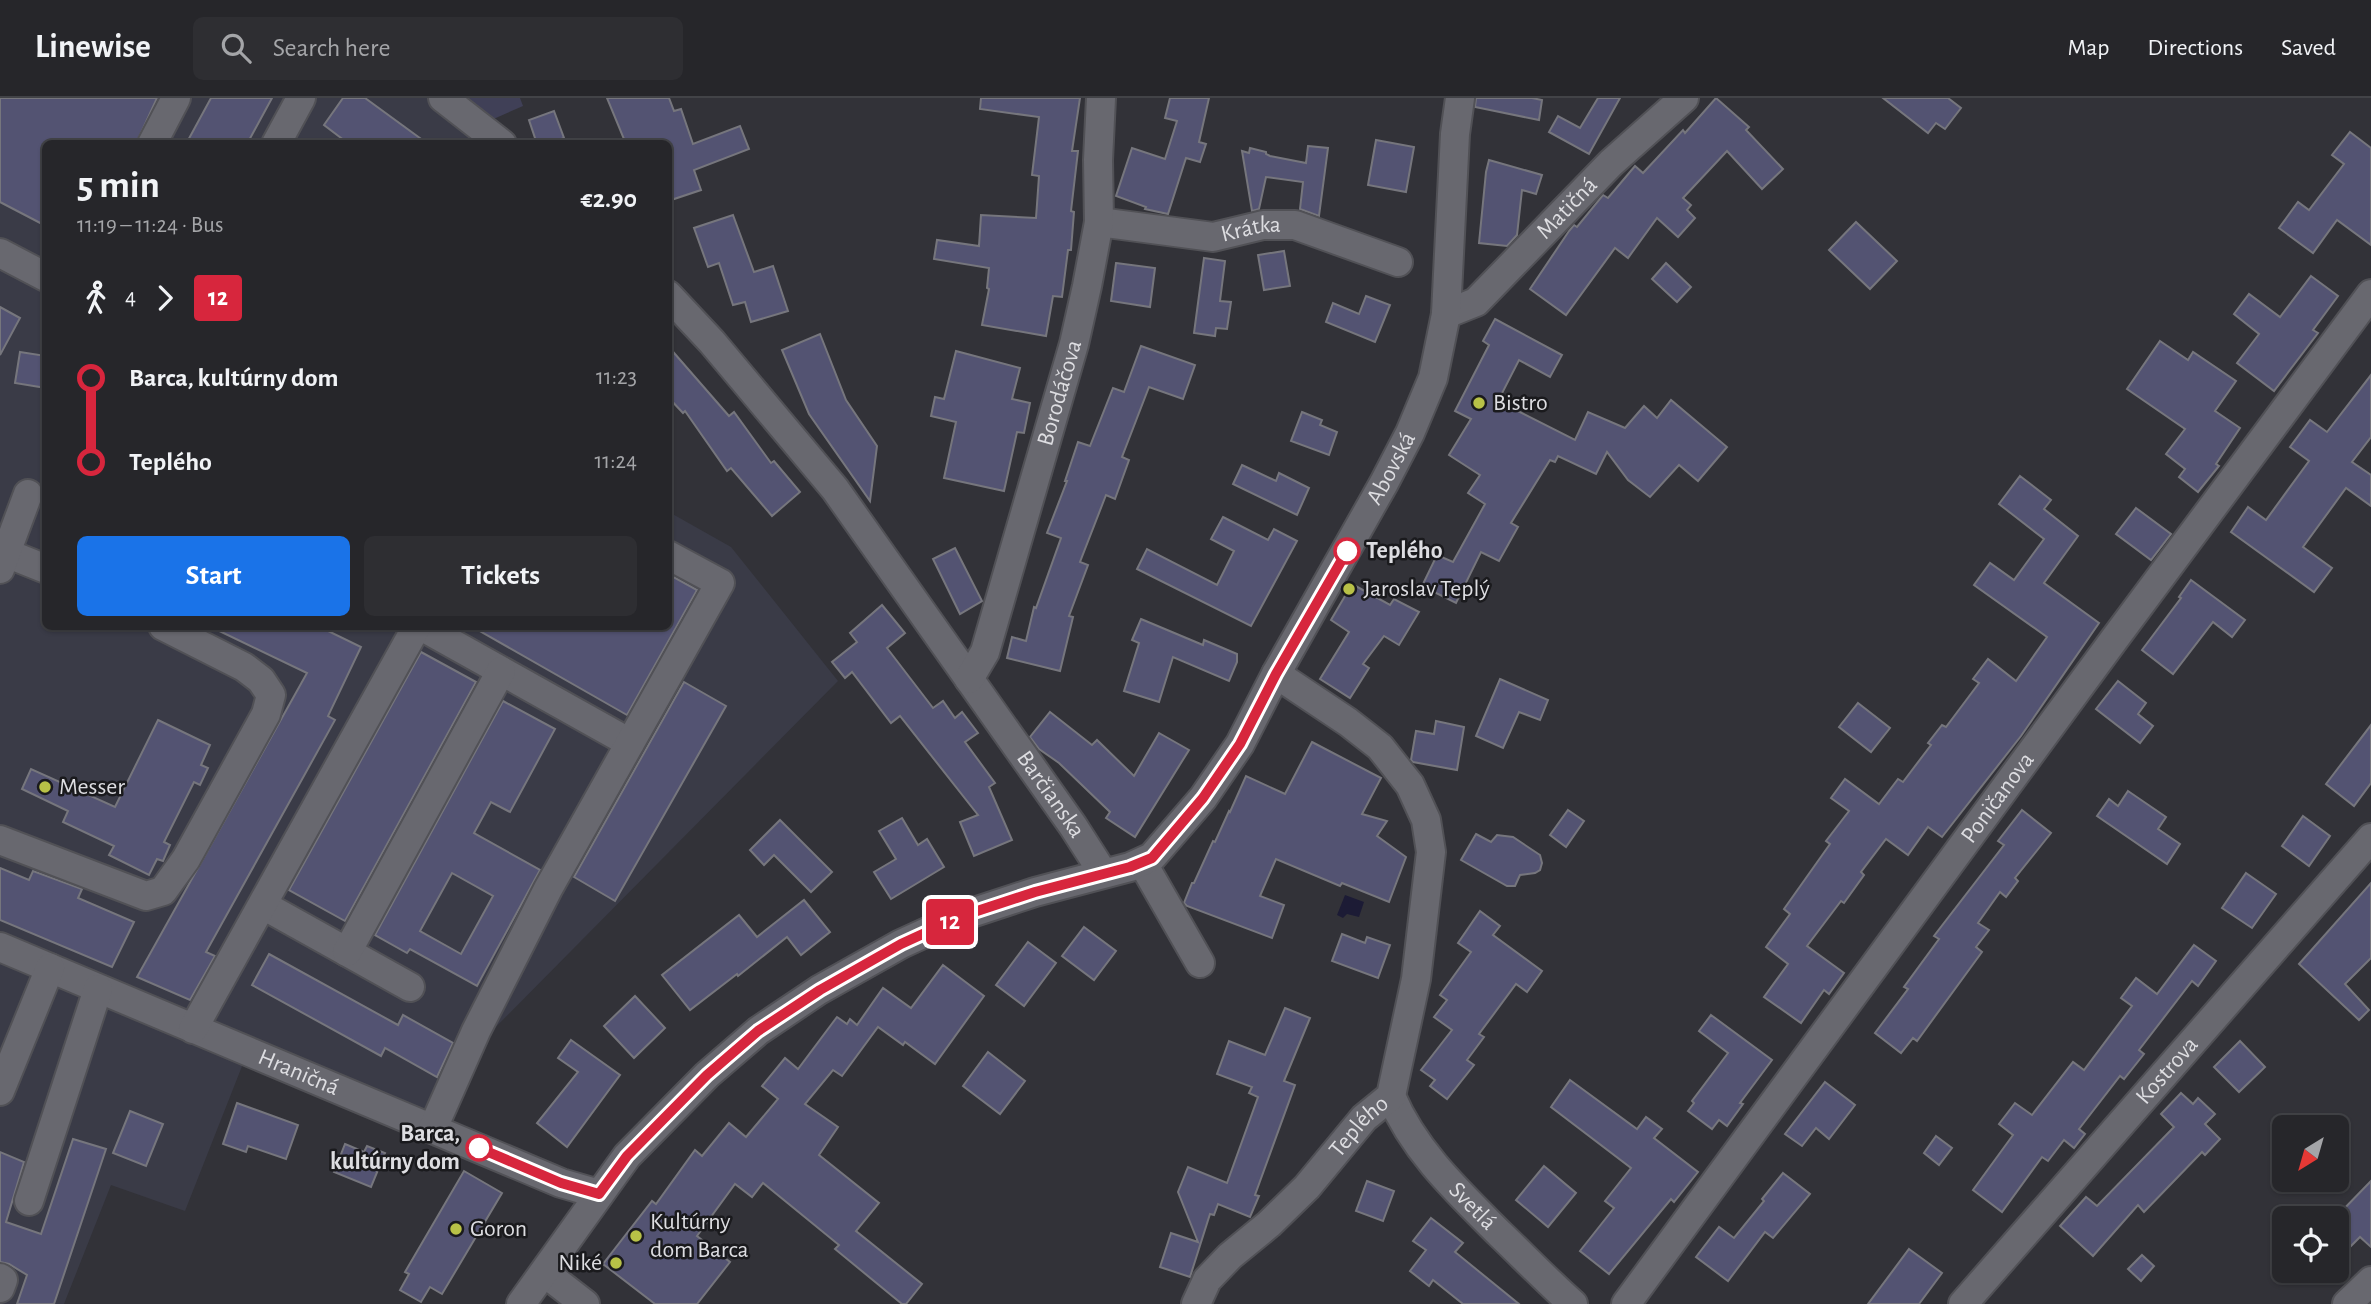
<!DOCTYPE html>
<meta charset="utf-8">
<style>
body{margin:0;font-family:"Alegreya Sans",sans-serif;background:#2e2e32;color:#f1f3f6;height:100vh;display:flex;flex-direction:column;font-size:26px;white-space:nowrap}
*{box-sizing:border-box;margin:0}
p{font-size:23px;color:#a4a5a8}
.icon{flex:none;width:38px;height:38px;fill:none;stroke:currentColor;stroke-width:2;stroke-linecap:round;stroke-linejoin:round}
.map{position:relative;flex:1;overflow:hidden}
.side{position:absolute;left:42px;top:42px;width:630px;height:490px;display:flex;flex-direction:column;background:#26262a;border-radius:10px;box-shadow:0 2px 5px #0004,0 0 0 2px #424347}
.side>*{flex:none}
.badge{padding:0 14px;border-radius:5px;font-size:24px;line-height:46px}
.needle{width:46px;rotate:217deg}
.controls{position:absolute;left:2272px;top:1017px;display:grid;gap:14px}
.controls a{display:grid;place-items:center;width:77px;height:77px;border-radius:10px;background:#26262a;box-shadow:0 2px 5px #0004,0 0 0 2px #424347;font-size:35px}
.map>.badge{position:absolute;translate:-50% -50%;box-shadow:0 0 0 4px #fff}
.legs{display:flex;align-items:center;gap:10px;height:77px;padding:0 35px;font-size:23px}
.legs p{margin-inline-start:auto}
.overview{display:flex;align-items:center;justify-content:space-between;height:119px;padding:0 35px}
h1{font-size:38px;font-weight:600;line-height:52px}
.primary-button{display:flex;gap:14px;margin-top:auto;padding:14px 35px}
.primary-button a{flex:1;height:80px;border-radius:10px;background:#1a73e8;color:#fff;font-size:28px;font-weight:600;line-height:80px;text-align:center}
.primary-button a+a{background:#2e2e32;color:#f1f3f6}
ul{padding:0 35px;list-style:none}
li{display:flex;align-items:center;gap:24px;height:84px;font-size:26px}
li i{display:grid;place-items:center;width:10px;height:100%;margin:0 9px;background:currentColor}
li i::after{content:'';width:18px;height:18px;margin:-9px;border:5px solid;border-radius:50%;background:#26262a}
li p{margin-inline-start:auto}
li:first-child i{background:linear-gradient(#0000 50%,currentColor 0)}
li:last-child i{background:linear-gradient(currentColor 50%,#0000 0)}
header{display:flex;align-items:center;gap:42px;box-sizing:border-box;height:98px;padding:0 35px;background:#26262a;border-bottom:2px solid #424347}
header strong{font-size:33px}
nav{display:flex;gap:38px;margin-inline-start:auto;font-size:24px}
.search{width:490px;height:63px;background:#2e2e32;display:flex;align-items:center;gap:18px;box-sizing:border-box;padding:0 24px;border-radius:10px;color:#a4a5a8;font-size:26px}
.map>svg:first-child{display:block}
.built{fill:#3a3b47}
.green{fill:#404057}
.water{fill:#1c1b35}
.building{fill:#535372;stroke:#76767d;stroke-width:2;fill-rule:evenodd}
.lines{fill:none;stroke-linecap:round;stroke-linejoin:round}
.minor-casing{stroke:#515156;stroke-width:32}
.minor{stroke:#68686f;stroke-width:28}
.line-1-casing{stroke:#fff;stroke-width:16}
.line-1{stroke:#d7263d;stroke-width:10}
.poi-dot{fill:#b8c147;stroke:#1a1a1d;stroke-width:2.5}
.stop-1-dot{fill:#fff;stroke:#d7263d;stroke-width:3.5}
.labels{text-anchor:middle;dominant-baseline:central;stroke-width:5;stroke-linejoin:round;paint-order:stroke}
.street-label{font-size:24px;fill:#dddde1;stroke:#1a1a1d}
.poi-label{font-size:24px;fill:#dddde1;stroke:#1a1a1d;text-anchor:start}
.stop-label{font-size:24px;font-weight:bold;fill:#dddde1;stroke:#1a1a1d;text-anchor:start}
</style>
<header>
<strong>Linewise</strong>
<div class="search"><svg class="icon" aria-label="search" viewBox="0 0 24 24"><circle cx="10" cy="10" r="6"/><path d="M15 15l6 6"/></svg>Search here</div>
<nav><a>Map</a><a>Directions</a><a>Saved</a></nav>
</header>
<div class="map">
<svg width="2371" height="1206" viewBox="0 0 2371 1206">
<rect width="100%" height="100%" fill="#323238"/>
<polygon class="built" points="0,0 443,0 501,45 46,46 46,528 668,528 669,414 731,449 838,583 479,946 433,1030 248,953 185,1113 111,1087 64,1206 0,1206"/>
<polygon class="green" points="457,0 520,0 523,8 489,23"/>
<polygon class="water" points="1345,797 1364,804 1359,819 1347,816 1343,820 1337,817"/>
<g class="building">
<polygon points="0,0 157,0 136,46 46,46 46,128 0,104"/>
<polygon points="211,0 272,0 247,46 186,46"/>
<polygon points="343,0 365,0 428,46 349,46 324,27"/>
<polygon points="607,0 669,0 674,13 681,11 693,46 740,28 749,51 694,72 701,92 668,103 668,46 626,46"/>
<polygon points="981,0 1080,0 1072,53 1078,53 1071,113 1074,114 1071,152 1068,152 1062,199 1053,198 1046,238 982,227 989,191 987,190 989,170 934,161 937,142 979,148 981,117 1036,120 1039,78 1032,77 1039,19 980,11"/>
<polygon points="1170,0 1209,0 1199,44 1206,46 1200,64 1186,60 1168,116 1145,111 1146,109 1116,98 1132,50 1165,61 1177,23 1165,20"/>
<polygon points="1476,0 1532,0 1542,2 1539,22 1475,9"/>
<polygon points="1598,0 1620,0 1589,56 1549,34 1558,18 1580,30"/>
<polygon points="1716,0 1749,29 1746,32 1783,71 1762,91 1727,53 1683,100 1691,107 1687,112 1695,120 1678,139 1657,120 1628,160 1615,150 1566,217 1530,191 1569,133 1574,127 1577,129 1603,97 1608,100 1635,68 1643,75 1683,32 1685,35"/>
<polygon points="1883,0 1948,0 1961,10 1945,31 1936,25 1928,35"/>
<polygon points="554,13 564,40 548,46 537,46 529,22"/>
<polygon points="2350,34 2371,50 2371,147 2337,122 2313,155 2279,130 2298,104 2309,112 2344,66 2332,57"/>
<polygon points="1376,42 1414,49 1406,94 1368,87"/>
<polygon points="1308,48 1328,50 1319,118 1300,111 1303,84 1266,79 1259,111 1252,113 1242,53 1249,55 1250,50 1266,54 1266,56 1270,58 1306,65"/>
<polygon points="1489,62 1542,77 1536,96 1522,92 1517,137 1507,148 1479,145 1486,74"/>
<polygon points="733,117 754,174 773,168 788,213 751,224 745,204 733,207 719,165 708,169 694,130"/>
<polygon points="1856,124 1897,163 1870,191 1829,152"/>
<polygon points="1284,153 1290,188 1264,192 1258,157"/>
<polygon points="1204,160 1225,163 1220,203 1231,204 1227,231 1216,230 1215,238 1194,235"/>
<polygon points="1116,165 1155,170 1150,209 1111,203"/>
<polygon points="1666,165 1691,189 1677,204 1652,181"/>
<polygon points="2311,178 2338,198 2313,232 2318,235 2274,293 2237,265 2259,236 2234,216 2249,196 2280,219"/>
<polygon points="1366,198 1390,207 1375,244 1326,224 1333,205 1359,216"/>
<polygon points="0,209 20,220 0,257"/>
<polygon points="1495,221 1562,257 1550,279 1519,262 1498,303 1575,342 1588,314 1625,330 1644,308 1657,320 1671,302 1727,349 1698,383 1679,367 1650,399 1628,382 1607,354 1596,376 1558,358 1555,364 1550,362 1511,425 1518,429 1499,463 1481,454 1456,505 1422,488 1437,457 1453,464 1485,406 1468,395 1480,377 1449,357 1471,321 1455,313 1489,247 1483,243"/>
<polygon points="820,236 846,302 877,348 870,403 809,316 782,252"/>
<polygon points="2160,243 2188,262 2193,254 2236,283 2215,313 2240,330 2216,366 2219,368 2198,394 2179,379 2185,371 2166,356 2185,331 2127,291"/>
<polygon points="668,248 729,318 734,314 771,365 774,363 800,394 772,418 731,370 727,373 685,313 683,315 668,299"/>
<polygon points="1141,248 1195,267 1183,301 1149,289 1122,359 1129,362 1115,401 1106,397 1080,464 1088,467 1069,518 1073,519 1060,573 1007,560 1012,539 1026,543 1034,509 1036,510 1061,440 1047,435 1067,383 1065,383 1078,344 1090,348 1113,290 1124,294"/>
<polygon points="956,253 1020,270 1012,301 1030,305 1024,335 1017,334 1004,393 944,380 956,324 931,318 935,299 944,301"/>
<polygon points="20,254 46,258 46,290 15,285"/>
<polygon points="2371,277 2371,339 2352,364 2371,377 2371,408 2346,390 2303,449 2332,470 2314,494 2231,434 2248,409 2266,422 2309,363 2290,349 2310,322 2327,334"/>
<polygon points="1302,314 1322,322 1320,327 1337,334 1329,357 1291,343"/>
<polygon points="1242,367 1276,383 1279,375 1309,390 1297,417 1233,386"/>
<polygon points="2020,378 2051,402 2044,411 2078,438 2044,485 2099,525 2021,638 1942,739 1928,729 1908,757 1886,741 1861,774 1864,777 1844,805 1841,803 1807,848 1844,875 1829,896 1824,892 1801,925 1764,899 1788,866 1766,849 1790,816 1784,811 1830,746 1826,743 1849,713 1831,700 1845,681 1879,706 1898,681 1903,684 1931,647 1928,645 1942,627 1946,629 1979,585 1973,581 1988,561 2016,583 2047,539 1974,487 1990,465 2014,482 2044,441 1999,406"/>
<polygon points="2136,410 2171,436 2151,462 2116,436"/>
<polygon points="1223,419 1268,442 1274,431 1297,443 1251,528 1137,471 1147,451 1217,487 1234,453 1211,441"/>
<polygon points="955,450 982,503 960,516 933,461"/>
<polygon points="668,476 697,492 627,617 471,528 668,528"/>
<polygon points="2191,482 2245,522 2232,539 2213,524 2173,576 2142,552 2181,500 2179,499"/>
<polygon points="1352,486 1390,507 1394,501 1419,514 1399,547 1384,538 1363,566 1369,570 1350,600 1320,581 1349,534 1331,522"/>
<polygon points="882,507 905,535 887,550 933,610 943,603 955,620 962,614 978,635 965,644 995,685 989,689 1012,742 974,758 960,724 978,717 900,618 891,625 852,574 845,580 832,564 857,544 850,535"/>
<polygon points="1141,521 1203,547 1204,542 1237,556 1237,564 1229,583 1173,559 1159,604 1124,593 1139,545 1132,542"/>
<polygon points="209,528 318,528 361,549 328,618 335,622 206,854 215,858 190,902 137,879 307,575"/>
<polygon points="421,554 476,584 345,823 289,792"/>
<polygon points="1500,581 1548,602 1540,622 1519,614 1503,650 1476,638"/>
<polygon points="2118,583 2146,605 2138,616 2153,628 2140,645 2096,611"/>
<polygon points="684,584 726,608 615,803 574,779"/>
<path d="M503,603L555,631L510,714L491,704L474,735L540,772L477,888L410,851L407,855L375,837ZM452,775L493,798L461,856L420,833Z"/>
<polygon points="1858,605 1890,630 1871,654 1839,629"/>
<polygon points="1050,614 1092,647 1097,642 1134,678 1159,635 1189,652 1135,739 1106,720 1110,714 1059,665 1039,651 1030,639"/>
<polygon points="158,622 210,647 201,667 208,670 200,687 194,684 164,744 170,747 163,763 157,761 149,777 109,757 114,748 63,724 68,713 22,691 31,671 115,709"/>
<polygon points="1436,623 1464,629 1457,672 1413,664 1411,662 1416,633 1434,636"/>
<polygon points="2371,627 2371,685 2354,708 2326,686"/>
<polygon points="1312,644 1381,680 1362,716 1387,723 1377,738 1406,759 1389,804 1342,785 1340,788 1276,761 1260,798 1284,807 1272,840 1187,808 1184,805 1192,785 1194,785 1213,743 1215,744 1229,713 1230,714 1246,678 1285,696"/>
<polygon points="2128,693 2166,719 2158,731 2180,746 2167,766 2097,718 2109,701 2118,708"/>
<polygon points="1568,712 1584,723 1566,749 1550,737"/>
<polygon points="2022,712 2051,735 2015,780 2018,783 2006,799 2000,794 1978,825 1989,832 1976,849 1982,854 1917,943 1913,940 1901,955 1875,935 1908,891 1904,889 1939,841 1934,838 2004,747 1998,743"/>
<polygon points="2303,718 2330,738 2309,768 2282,748"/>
<polygon points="902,720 918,747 927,741 944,769 891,801 874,774 896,761 879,733"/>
<polygon points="780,722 832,774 811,794 774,757 764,767 750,752"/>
<polygon points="1476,736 1491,744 1497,737 1513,739 1540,757 1542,765 1540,772 1535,775 1520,777 1515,788 1507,788 1461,762"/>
<polygon points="0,770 29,782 33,773 82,791 78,800 134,824 112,869 0,822"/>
<polygon points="2246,775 2276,796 2252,830 2222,810"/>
<polygon points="2371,785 2371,860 2345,886 2369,912 2359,922 2299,866"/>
<polygon points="804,802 830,834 801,857 787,839 738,878 737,876 690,912 662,877 739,817 757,839"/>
<polygon points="1480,813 1500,828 1493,837 1542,873 1527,894 1516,886 1479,936 1484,939 1467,962 1474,967 1447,1001 1430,988 1435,982 1421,972 1452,932 1434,919 1447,902 1440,897 1471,854 1458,845"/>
<polygon points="1084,829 1116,853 1094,882 1062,858"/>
<polygon points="1342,836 1365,845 1367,839 1390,847 1378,880 1332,863"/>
<polygon points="1028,844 1056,865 1024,908 996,887"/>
<polygon points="2194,847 2216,863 2198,888 2192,883 2139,952 2144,956 2124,981 2120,978 2079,1031 2085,1036 2074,1050 2064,1042 2048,1063 2042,1059 2002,1114 1973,1092 2013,1037 1999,1026 2015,1005 2032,1017 2073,964 2084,972 2132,908 2121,900 2136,880 2157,896"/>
<polygon points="269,856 398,927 403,917 453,945 437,979 385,950 381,958 252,887"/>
<polygon points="943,867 984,898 935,966 905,944 903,947 878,929 842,978 833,972 805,1006 838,1029 819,1057 879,1105 856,1133 922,1186 906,1206 902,1206 835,1151 839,1147 763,1085 752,1099 735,1086 697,1138 730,1164 697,1206 655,1206 603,1166 652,1103 656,1106 695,1052 702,1058 729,1025 746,1039 778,1001 762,988 785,960 798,971 837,919 847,926 850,921 857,927 883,890 911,910"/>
<polygon points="635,898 665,930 634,960 604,928"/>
<polygon points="1285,910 1310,920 1284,983 1295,987 1255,1097 1259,1098 1250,1119 1218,1106 1214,1117 1210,1116 1190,1179 1160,1169 1171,1135 1198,1144 1178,1094 1188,1069 1227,1085 1258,999 1249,995 1252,989 1217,976 1229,943 1265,957"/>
<polygon points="1711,917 1772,962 1740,1005 1743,1006 1727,1028 1719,1022 1712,1031 1688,1013 1694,1005 1692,1003 1728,955 1699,933"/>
<polygon points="571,942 620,977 567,1049 537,1025 578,974 558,960"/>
<polygon points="2240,943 2265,969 2239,994 2214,969"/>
<polygon points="988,954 1025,983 1000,1016 963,988"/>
<polygon points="1570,982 1637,1031 1646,1019 1662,1031 1654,1040 1698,1074 1674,1104 1671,1101 1609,1176 1580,1153 1614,1110 1605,1103 1631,1070 1551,1009"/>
<polygon points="1825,984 1855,1007 1829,1041 1816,1030 1802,1048 1785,1036"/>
<polygon points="2181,995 2193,1006 2198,1000 2215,1016 2205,1026 2220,1041 2205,1057 2202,1054 2144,1114 2138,1107 2093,1158 2060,1128 2086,1099 2097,1108 2174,1029 2161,1016"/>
<polygon points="237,1005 298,1027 286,1061 248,1048 246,1054 223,1046"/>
<polygon points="130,1013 163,1026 146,1068 113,1055"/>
<polygon points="1936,1038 1952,1050 1939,1067 1924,1055"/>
<polygon points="73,1041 106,1051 54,1206 17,1206 27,1177 9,1166 0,1164 0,1054 24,1064 6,1124 41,1136"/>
<polygon points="345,1046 364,1054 367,1048 385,1055 371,1089 334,1074"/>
<polygon points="1544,1068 1576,1095 1548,1129 1516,1102"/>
<polygon points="464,1073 502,1095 442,1196 430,1189 421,1204 400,1192 409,1176 405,1174"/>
<polygon points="1783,1075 1810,1096 1773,1140 1765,1134 1728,1183 1696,1159 1719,1129 1734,1140 1764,1103 1762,1101"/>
<polygon points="1367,1083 1394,1093 1383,1123 1356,1113"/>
<polygon points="2371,1083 2371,1149 2360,1139 2336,1163 2336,1119"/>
<polygon points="1431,1120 1463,1145 1455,1154 1519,1206 1463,1206 1433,1182 1429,1188 1410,1173 1426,1152 1413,1143"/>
<polygon points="1909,1151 1942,1175 1919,1206 1868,1206"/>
<polygon points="2142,1157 2154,1168 2141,1183 2128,1171"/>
</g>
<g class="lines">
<defs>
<g id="minor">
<polyline points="443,0 502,46"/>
<polyline points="152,46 176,0"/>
<polyline points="276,46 301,0"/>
<path id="s1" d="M1099,124L1213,139L1263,127H1295L1398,164"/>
<polyline points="0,155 46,179"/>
<path id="s2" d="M668,197L712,244L835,391L1073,728L1103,775"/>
<path id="s3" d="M1446,216L1476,204L1611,65L1684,0"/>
<polyline points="6,455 46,471"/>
<polyline points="0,471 28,396"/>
<polyline points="421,528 630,645"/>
<path id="s4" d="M969,581L985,554L1074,246L1087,188L1099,124L1098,62L1101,0"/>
<polyline points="0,742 146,798 163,793 186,761 266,616 271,597 261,582 244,569 163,528"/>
<polyline points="1142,764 1200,865"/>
<polyline points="263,807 410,889"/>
<path id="s5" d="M0,849L561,1085L599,1096"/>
<polyline points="347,854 501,573"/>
<polyline points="193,931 417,528"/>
<polyline points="0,993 50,870"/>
<path id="s6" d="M1391,998C1414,1053 1458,1094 1500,1136C1524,1159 1548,1184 1573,1206"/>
<polyline points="433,1030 476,933 548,791 720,485 668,457"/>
<polyline points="29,1103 98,891"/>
<polyline points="545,1175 585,1206"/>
<polyline points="0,1180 3,1182 0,1190"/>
<path id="s7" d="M521,1206L627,1058L707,977L758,933L819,892L901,846L962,818L1035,794L1130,769L1152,759L1203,700L1240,646L1276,576L1384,385L1410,335L1433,280L1446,216L1455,36L1460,0"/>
<path id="s8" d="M1196,1206L1207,1182L1230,1158L1269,1126L1307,1089L1364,1020L1391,998L1416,881L1431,754L1426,722L1410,687L1380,649L1348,624L1276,576"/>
<path id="s9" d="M1626,1206L2113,543L2371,196"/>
<path id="s10" d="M1963,1206L2371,740"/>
<polyline points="2347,1206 2371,1183"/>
</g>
</defs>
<use href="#minor" class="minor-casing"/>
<use href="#minor" class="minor"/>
</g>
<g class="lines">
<defs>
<polyline id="line-1" points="479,1050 561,1085 599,1096 627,1058 707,977 758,933 820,892 901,846 962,818 1035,794 1130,769 1152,760 1203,700 1240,646 1276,576 1347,453"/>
</defs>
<use href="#line-1" class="line-1-casing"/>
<use href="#line-1" class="line-1"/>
</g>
<g class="poi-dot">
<circle cx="1479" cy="305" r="7"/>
<circle cx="1349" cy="491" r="7"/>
<circle cx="45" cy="689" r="7"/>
<circle cx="456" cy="1131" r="7"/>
<circle cx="636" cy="1138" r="7"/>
<circle cx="616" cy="1165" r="7"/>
</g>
<g class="stop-1-dot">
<circle cx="1347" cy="453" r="12"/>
<circle cx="479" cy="1050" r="12"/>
</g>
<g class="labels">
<g class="street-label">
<text stroke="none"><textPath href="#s3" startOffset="163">Matičná</textPath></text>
<text stroke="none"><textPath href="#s1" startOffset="154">Krátka</textPath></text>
<text stroke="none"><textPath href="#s4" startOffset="301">Borodáčova</textPath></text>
<text stroke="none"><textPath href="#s7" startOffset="1255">Abovská</textPath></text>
<text stroke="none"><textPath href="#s2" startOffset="630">Barčianska</textPath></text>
<text stroke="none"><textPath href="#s9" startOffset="628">Poničanova</textPath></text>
<text stroke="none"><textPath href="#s5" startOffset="324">Hraničná</textPath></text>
<text stroke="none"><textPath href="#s10" startOffset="310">Kostrova</textPath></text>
<text stroke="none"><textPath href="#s8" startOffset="243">Teplého</textPath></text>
<text stroke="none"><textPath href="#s6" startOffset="138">Svetlá</textPath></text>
</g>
<g class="poi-label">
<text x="1493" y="305">Bistro</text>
<text x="1363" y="491">Jaroslav Teplý</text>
<text x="59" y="689">Messer</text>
<text x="650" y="1124">Kultúrny<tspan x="650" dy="28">dom Barca</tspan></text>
<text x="470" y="1131">Goron</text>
<text x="602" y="1165" text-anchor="end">Niké</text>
</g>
<g class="stop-label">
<text x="1366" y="453">Teplého</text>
<text x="460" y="1036" text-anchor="end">Barca,<tspan x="460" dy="28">kultúrny dom</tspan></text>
</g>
</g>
</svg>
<div class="controls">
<a><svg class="needle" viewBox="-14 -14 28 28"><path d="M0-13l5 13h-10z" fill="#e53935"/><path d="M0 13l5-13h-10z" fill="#a4a5a8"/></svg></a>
<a><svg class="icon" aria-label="locate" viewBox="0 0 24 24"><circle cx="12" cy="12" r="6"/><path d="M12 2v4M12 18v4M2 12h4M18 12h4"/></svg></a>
</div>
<b class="badge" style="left:950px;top:824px;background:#d7263d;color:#fff">12</b>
<section class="side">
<div class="overview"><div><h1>5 min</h1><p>11:19 – 11:24 · Bus</p></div><b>€2.90</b></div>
<div class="legs"><svg class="icon" aria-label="walk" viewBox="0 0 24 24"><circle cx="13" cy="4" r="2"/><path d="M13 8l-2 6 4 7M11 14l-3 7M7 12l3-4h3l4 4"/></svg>4<svg class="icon" aria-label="forward" viewBox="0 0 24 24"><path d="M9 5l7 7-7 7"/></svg><b class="badge" style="background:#d7263d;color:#fff">12</b></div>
<ul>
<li><i style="color:#d7263d"></i><b>Barca, kultúrny dom</b><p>11:23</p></li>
<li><i style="color:#d7263d"></i><b>Teplého</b><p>11:24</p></li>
</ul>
<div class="primary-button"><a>Start</a><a>Tickets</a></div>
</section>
</div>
